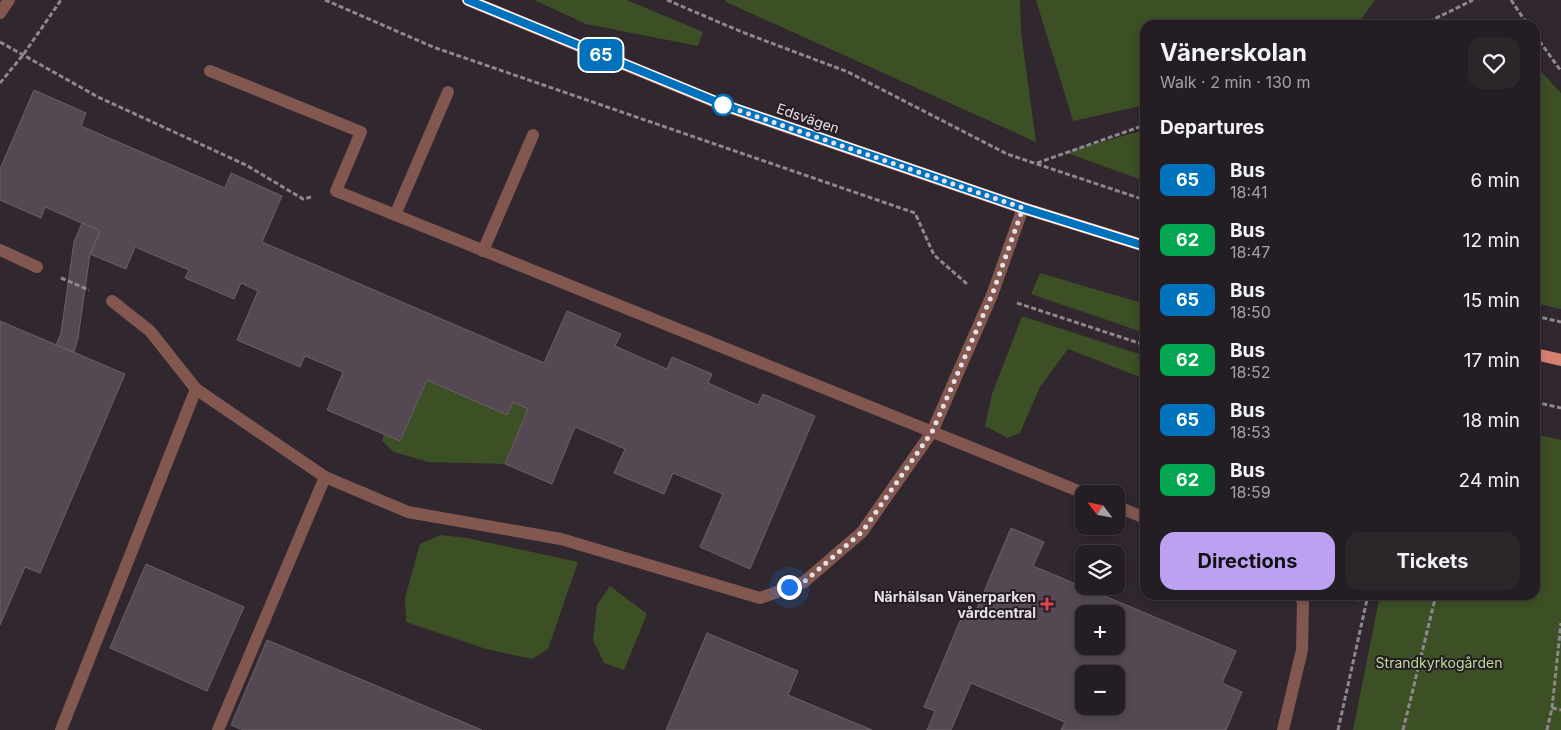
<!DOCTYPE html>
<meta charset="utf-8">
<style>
body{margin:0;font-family:Inter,sans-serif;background:#2c262b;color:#f1f3f6;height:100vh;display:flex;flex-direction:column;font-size:19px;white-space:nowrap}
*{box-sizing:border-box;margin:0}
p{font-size:16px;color:#a3a2a6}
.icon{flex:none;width:28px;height:28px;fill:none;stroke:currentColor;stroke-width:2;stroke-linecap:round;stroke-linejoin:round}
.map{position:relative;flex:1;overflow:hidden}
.side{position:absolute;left:1140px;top:20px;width:400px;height:580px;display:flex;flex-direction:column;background:#241d23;border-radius:15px;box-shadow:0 2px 8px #0003,0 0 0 1px #413b41}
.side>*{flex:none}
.badge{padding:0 10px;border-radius:8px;font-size:18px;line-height:32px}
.needle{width:32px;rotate:302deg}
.tools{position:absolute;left:1075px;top:485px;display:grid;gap:10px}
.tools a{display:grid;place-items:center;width:50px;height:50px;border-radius:10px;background:#241d23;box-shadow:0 2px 8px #0003,0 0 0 1px #413b41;font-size:25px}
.you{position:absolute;width:25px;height:25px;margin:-12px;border:4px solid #fff;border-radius:50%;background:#1a73e8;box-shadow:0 0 0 8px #1a73e833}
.map>.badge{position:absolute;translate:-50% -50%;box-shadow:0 0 0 2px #fff}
h2{padding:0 20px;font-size:19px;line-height:45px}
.round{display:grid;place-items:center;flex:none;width:52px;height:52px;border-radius:15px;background:#2c262b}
.head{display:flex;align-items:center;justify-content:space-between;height:85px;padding:0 20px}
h1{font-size:24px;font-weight:700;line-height:38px}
.button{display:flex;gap:10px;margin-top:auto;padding:10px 20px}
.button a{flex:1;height:58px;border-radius:15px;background:#bca0f2;color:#111;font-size:20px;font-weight:700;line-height:58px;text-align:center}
.button a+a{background:#2c262b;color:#f1f3f6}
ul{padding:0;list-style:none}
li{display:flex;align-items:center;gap:15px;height:60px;padding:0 20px}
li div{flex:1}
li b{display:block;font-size:19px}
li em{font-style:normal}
li .badge{min-width:55px;font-weight:700;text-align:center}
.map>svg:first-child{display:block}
.green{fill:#3c4f25}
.building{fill:#544953;stroke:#6c606b;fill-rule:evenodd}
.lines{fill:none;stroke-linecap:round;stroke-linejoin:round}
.path{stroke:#8f878e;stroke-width:3;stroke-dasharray:5 2.5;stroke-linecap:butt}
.minor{stroke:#82574f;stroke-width:12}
.major{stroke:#d88072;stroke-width:12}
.line-casing{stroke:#fff;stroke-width:11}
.line{stroke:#0072bc;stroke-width:8}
.walk{stroke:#e7e0e6;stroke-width:5;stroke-dasharray:0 9}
.stop-dot{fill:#fff;stroke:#0072bc;stroke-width:2.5}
.health-dot{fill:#e0444e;stroke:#261d25;stroke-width:2}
.labels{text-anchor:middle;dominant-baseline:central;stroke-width:4;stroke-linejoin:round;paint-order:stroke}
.street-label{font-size:14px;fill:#e7e0e6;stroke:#261d25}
.poi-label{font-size:14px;font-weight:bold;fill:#e7e0e6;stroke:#261d25;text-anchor:end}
.park-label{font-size:14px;fill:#bbdd95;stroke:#261d25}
</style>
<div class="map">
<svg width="1561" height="730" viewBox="0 0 1561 730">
<rect width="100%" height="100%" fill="#30272f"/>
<g class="green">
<polygon points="534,0 627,0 703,32 698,46 586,24"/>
<polygon points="726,0 1020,0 1021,32 1036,142 726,2"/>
<polygon points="1036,0 1375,0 1357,25 1145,25 1145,105 1073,121"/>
<polygon points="1535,65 1561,93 1561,309 1535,303"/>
<polygon points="1145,130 1145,181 1064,152"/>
<polygon points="1040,273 1145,304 1145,333 1031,294"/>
<polygon points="1022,316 1145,356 1145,379 1068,349 1040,387 1020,433 1008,438 985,426 992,394"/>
<polygon points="427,380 507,414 513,402 528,409 505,464 428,462 394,452 382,441 384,434 400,441"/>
<polygon points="1535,434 1561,440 1561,730 1353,730 1380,595 1535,595"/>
<polygon points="440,535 467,538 578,562 548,649 532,659 486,649 406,622 405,598 420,544"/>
<polygon points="610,586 647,614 624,670 604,663 593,640 597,605"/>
<polygon points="1325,595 1362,595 1360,602 1327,597"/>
</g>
<g class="building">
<polygon points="34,90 86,113 81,126 225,188 231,173 282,196 262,242 544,363 567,311 621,334 615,346 667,369 672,357 712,374 708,383 758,405 763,394 815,416 750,569 700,547 723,494 673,473 664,494 614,473 625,449 575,427 552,484 505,464 528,409 513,402 507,415 427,380 400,441 327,410 343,372 305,356 300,367 237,340 258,291 241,283 234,299 185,278 189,270 135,247 126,269 90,254 100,231 45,207 41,218 0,200 0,169"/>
<polygon points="82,223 100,231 90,254 78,338 74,352 56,345 61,333 74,242"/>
<polygon points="0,321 125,374 40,573 25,567 0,625"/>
<path d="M1011,528L1044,542L1033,566L1236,651L1222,683L1242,692L1226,730H1061L1065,722L971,683L951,730H927L935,711L924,707L962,616L972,620ZM1084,614H1116V646H1084ZM1084,674H1116V706H1084Z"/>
<polygon points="146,564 244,607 207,691 110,648"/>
<polygon points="707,633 798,671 788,695 872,730 666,730"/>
<polygon points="267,640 482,730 243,730 231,725"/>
</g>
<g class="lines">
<g class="path">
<polyline points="325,0 433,47 915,213 934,255 967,284"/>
<polyline points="667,0 742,32 848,72 1007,154 1145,200"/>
<polyline points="1511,0 1528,25"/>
<polyline points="1422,25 1473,0"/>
<polyline points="1535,35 1561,71"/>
<polyline points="0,42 98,97 246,165 303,199 311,197"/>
<polyline points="0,83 23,55 61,0"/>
<polyline points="1037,163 1145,125"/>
<polyline points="61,278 89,290"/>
<polyline points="1017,303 1145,345"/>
<polyline points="1535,316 1561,322"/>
<polyline points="1535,402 1561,408"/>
<polyline points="1552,708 1561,623"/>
<polyline points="1338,730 1368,595"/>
<polyline points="1403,730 1436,595"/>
<polyline points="1547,730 1552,708 1561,710"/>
</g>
<g class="minor">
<polyline points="0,13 9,0"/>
<polyline points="210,71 361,132 336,191 1086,494"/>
<polyline points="395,215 448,92"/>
<polyline points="0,250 37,267"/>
<polyline points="483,251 533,135"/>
<polyline points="112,301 150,331 196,389 325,477 408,512 561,539 760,598 804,582 862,532 932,432 992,295 1023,208"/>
<polyline points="1116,506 1145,518"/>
<polyline points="61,730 196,389"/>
<polyline points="218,730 325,477"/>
<polyline points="1283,730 1302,650 1303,600 1298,595"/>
</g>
<g class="major">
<polyline points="468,0 723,105 1023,208 1145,246"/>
<polyline points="1535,354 1561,360"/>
</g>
</g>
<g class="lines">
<defs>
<polyline id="line" points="468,0 724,105 1023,208 1145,246"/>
</defs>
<use href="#line" class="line-casing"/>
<use href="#line" class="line"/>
<polyline class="walk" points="723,105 1023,208 992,295 932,432 862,532 804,582 789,587"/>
</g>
<circle class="stop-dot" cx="723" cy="105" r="10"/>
<path class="health-dot" d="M1044.5 596.5h5v5h5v5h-5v5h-5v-5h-5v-5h5z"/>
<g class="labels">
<g class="street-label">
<text transform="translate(808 118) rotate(19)">Edsvägen</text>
</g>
<g class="poi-label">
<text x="1036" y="596">Närhälsan Vänerparken<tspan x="1036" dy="16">vårdcentral</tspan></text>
</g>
<g class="park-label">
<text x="1439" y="662">Strandkyrkogården</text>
</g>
</g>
</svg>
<div class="tools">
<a><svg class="needle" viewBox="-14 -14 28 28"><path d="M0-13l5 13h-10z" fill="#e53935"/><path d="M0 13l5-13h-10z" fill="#a3a2a6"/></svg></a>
<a><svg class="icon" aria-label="layers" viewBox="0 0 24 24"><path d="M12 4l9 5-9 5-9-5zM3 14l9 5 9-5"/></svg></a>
<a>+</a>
<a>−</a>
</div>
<div class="you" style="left:789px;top:587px"></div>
<b class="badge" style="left:601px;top:55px;background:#0072bc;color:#fff">65</b>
<section class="side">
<div class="head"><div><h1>Vänerskolan</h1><p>Walk · 2 min · 130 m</p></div><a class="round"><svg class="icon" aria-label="heart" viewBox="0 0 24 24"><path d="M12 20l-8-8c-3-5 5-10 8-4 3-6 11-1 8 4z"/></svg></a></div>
<h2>Departures</h2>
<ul>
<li><span class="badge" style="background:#0072bc;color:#fff">65</span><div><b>Bus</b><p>18:41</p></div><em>6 min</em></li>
<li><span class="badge" style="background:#00a651;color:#fff">62</span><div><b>Bus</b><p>18:47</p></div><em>12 min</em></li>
<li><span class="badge" style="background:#0072bc;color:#fff">65</span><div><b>Bus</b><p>18:50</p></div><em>15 min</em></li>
<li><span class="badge" style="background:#00a651;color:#fff">62</span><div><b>Bus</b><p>18:52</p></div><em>17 min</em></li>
<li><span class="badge" style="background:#0072bc;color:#fff">65</span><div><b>Bus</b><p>18:53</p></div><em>18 min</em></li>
<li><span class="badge" style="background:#00a651;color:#fff">62</span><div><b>Bus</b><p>18:59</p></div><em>24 min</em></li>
</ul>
<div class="button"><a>Directions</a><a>Tickets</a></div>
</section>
</div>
